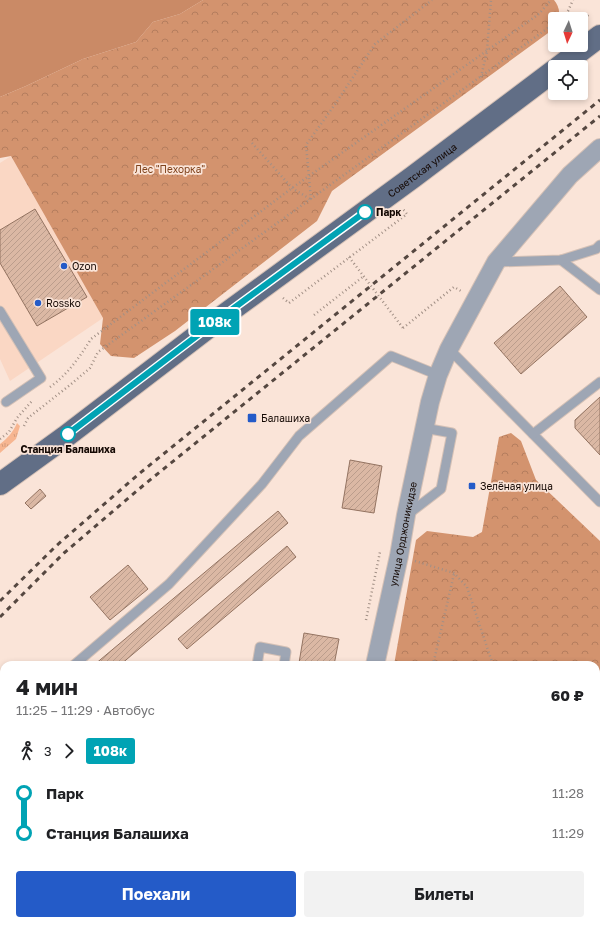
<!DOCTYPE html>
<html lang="ru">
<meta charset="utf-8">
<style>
body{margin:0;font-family:"Golos Text",sans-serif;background:#f2f2f2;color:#202124;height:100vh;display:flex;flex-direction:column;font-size:15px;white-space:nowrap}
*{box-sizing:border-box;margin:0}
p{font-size:13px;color:#757577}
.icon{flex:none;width:22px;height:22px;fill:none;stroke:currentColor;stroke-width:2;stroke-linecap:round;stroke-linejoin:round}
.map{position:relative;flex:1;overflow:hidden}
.drawer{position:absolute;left:0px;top:661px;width:600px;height:264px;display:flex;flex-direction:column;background:#fff;border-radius:12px 12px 0 0;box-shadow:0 2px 6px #0003}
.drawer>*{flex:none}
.badge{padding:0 8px;border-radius:3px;font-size:14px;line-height:26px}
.needle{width:26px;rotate:184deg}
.fabs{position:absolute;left:548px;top:12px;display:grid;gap:8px}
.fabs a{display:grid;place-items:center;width:40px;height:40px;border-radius:4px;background:#fff;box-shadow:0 2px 6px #0003;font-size:20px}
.map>.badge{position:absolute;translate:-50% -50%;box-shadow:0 0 0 2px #fff}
.legs{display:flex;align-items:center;gap:6px;height:44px;padding:0 16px;font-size:13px}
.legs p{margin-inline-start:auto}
.headline{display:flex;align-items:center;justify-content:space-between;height:68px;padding:0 16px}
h1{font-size:22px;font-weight:700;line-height:30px}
.cta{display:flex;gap:8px;margin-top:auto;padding:8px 16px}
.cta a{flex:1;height:46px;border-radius:4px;background:#245bc8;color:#fff;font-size:16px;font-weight:700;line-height:46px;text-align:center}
.cta a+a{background:#f2f2f2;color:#202124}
ul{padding:0 16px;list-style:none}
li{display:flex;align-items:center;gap:14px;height:40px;font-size:15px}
li i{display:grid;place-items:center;width:6px;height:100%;margin:0 5px;background:currentColor}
li i::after{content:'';width:10px;height:10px;margin:-5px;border:3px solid;border-radius:50%;background:#fff}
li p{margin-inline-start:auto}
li:first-child i{background:linear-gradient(#0000 50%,currentColor 0)}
li:last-child i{background:linear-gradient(currentColor 50%,#0000 0)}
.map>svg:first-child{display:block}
.built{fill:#fad7c4}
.grass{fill:url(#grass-tufts)}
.forest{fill:url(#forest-crowns)}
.water{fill:#ca8a66}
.building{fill:url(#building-hatch);stroke:#937361}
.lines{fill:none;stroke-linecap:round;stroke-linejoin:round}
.lane-casing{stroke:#d5c1b6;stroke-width:11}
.street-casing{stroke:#d5c1b6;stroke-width:20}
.primary-casing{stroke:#d5c1b6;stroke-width:24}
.path{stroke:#a29086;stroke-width:2.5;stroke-dasharray:1 3;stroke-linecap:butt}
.lane{stroke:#9ea6b4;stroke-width:9}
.street{stroke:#9ea6b4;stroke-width:18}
.primary{stroke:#616e86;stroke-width:22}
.rail{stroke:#554740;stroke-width:3;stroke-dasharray:5 5;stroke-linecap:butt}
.path-bridge{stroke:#a29086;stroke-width:2.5;stroke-dasharray:1 3;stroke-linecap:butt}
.line-1-casing{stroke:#fff;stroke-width:9}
.line-1{stroke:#00a3b4;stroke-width:6}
.stop-1-dot{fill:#fff;stroke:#00a3b4;stroke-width:2}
.poi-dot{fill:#245bc8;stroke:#fae4d8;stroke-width:1.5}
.labels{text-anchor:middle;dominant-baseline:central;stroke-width:3.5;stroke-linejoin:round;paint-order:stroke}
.park-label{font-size:10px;fill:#80431c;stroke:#fae4d8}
.street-label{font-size:10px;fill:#140803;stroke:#fae4d8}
.stop-label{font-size:10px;font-weight:bold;fill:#140803;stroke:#fae4d8;text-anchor:start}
.poi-label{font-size:10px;fill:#140803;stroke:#fae4d8;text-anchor:start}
</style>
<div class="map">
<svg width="600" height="925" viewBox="0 0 600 925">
<defs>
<pattern id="grass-tufts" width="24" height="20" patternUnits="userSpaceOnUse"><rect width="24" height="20" fill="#f7b691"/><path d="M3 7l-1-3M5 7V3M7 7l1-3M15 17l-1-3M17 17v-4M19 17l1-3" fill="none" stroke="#d39b7b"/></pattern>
<pattern id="forest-crowns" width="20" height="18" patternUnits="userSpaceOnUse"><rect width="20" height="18" fill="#d3936e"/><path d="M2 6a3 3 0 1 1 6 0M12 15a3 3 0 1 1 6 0" fill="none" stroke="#b47d5e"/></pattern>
<pattern id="building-hatch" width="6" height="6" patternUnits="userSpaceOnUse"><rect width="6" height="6" fill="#dbb8a4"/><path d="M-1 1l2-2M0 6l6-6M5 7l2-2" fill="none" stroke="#bb9d8c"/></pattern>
</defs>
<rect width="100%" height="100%" fill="#fae4d8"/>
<polygon class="built" points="11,156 103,318 10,381 0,359 0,163"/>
<path class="grass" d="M17,423L20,426L16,439L0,453V444C8,438 13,432 17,423Z"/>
<g class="forest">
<path d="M203,0H554C558,5 561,12 558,19H555V28L332,191L317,221L175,331L134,358L111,356L100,344L103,318L11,156L0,158V97L26,86L83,59L136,42L153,22L180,14Z"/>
<polygon points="511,433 521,441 536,480 600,541 600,925 349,925 349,921 596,921 596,665 394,665 416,540 427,531 473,537 482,532 499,437"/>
</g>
<polygon class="water" points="0,0 203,0 180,14 153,22 136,42 83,59 26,86 0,97"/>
<g class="building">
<polygon points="35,209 87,297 37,326 0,263 0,230"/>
<polygon points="560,286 587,317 521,374 494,343"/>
<polygon points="600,397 600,455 575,428 575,420"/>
<polygon points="350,460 382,466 374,513 342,508"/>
<polygon points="40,489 46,496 31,509 25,503"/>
<polygon points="278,511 288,523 120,665 94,665"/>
<polygon points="287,546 296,557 187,649 178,639"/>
<polygon points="128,565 148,589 110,620 90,597"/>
<polygon points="304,633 339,639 334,665 305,665 305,664 299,663"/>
<polygon points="26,921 58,921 57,925 25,925"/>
<polygon points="234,921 281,921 280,925 233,925"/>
</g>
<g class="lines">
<defs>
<g id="lane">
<polyline points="561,260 600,290"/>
<polyline points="496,262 561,260 596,249 600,245"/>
<polyline points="0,311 41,378 6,402"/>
<polyline points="449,349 600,502"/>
<polyline points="533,434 600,382"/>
<polyline points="407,515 441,489 452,433 424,428"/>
<polyline points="74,665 169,584 262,484 299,436 391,356 438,375"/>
<polyline points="257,665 260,647 286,652 284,665"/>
<polyline points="6,925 7,921"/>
<polyline points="150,925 150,921"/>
<polyline points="214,925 214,921"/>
</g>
<g id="street">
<path id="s1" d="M375,665L399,556L406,515L430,402L438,375L449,349L496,262L570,175L600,148"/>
<polyline points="327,925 328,921"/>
</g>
<g id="primary">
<polyline points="559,67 600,36"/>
<path id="s2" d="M0,484L65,437L223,316L413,177L555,70"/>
</g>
</defs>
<use href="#lane" class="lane-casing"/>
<use href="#street" class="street-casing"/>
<use href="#primary" class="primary-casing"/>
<g class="path">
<polyline points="559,19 568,11 573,0"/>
<polyline points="581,20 590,14"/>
<polyline points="481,77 487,51 491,0"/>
<polyline points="252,143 292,188 310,199"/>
<polyline points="311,199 306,145 338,100 375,44 432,0"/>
<polyline points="283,298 289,303 407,214 402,208"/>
<polyline points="314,315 364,276"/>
<polyline points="403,328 454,287 461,291"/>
<path d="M50,387C68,374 79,358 91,339L292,188L539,14L551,0"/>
<polyline points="24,426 28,418 70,385 90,368 98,352 555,23"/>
<polyline points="0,439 9,432 17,418 32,401"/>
<polyline points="415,561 454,573 467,587 493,665"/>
<polyline points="366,620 380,552"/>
<polyline points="433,665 454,574"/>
<polyline points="596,779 600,777"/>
<polyline points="596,821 600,824"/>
<polyline points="596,867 600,868"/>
<polyline points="307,925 307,921"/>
<polyline points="378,925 378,921"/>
<polyline points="385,925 391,921"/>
</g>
<use href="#lane" class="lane"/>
<use href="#street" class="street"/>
<use href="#primary" class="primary"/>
<g class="rail">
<polyline points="0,601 56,546 140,473 600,100"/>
<polyline points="0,617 64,553 145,484 600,116"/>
</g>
<polyline class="path-bridge" points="349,257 403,328"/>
</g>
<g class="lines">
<defs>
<polyline id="line-1" points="68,434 223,316 365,212"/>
</defs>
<use href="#line-1" class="line-1-casing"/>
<use href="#line-1" class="line-1"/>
</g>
<g class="stop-1-dot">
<circle cx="365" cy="212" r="7"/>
<circle cx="68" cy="434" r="7"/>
</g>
<g class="poi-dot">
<circle cx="64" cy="266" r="4"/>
<circle cx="38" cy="303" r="4"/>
<rect x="247" y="413" width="10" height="10" rx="2"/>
<rect x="468" y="482" width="8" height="8" rx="2"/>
</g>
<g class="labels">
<g class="park-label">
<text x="170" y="169">Лес "Пехорка"</text>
</g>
<g class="street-label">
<text stroke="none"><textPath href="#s2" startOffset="526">Советская улица</textPath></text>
<text stroke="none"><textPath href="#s1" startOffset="134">улица Орджоникидзе</textPath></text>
</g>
<g class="stop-label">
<text x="376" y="212">Парк</text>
<text x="68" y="449" text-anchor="middle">Станция Балашиха</text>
</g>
<g class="poi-label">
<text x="72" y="266">Ozon</text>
<text x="46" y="303">Rossko</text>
<text x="261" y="418">Балашиха</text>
<text x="480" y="486">Зелёная улица</text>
</g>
</g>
</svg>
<div class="fabs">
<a><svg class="needle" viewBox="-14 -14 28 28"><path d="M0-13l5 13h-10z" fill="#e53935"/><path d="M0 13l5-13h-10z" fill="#757577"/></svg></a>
<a><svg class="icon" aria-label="locate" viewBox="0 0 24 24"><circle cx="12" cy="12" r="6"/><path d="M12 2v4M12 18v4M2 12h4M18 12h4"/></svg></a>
</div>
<b class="badge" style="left:215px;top:322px;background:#00a3b4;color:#fff">108к</b>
<section class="drawer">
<div class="headline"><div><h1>4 мин</h1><p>11:25 – 11:29 · Автобус</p></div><b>60 ₽</b></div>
<div class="legs"><svg class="icon" aria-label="walk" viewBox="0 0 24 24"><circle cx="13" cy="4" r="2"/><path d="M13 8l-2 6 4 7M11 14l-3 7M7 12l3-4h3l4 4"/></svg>3<svg class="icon" aria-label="forward" viewBox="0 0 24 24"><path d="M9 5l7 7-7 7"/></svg><b class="badge" style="background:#00a3b4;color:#fff">108к</b></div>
<ul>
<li><i style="color:#00a3b4"></i><b>Парк</b><p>11:28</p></li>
<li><i style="color:#00a3b4"></i><b>Станция Балашиха</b><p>11:29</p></li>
</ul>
<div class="cta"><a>Поехали</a><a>Билеты</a></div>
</section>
</div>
